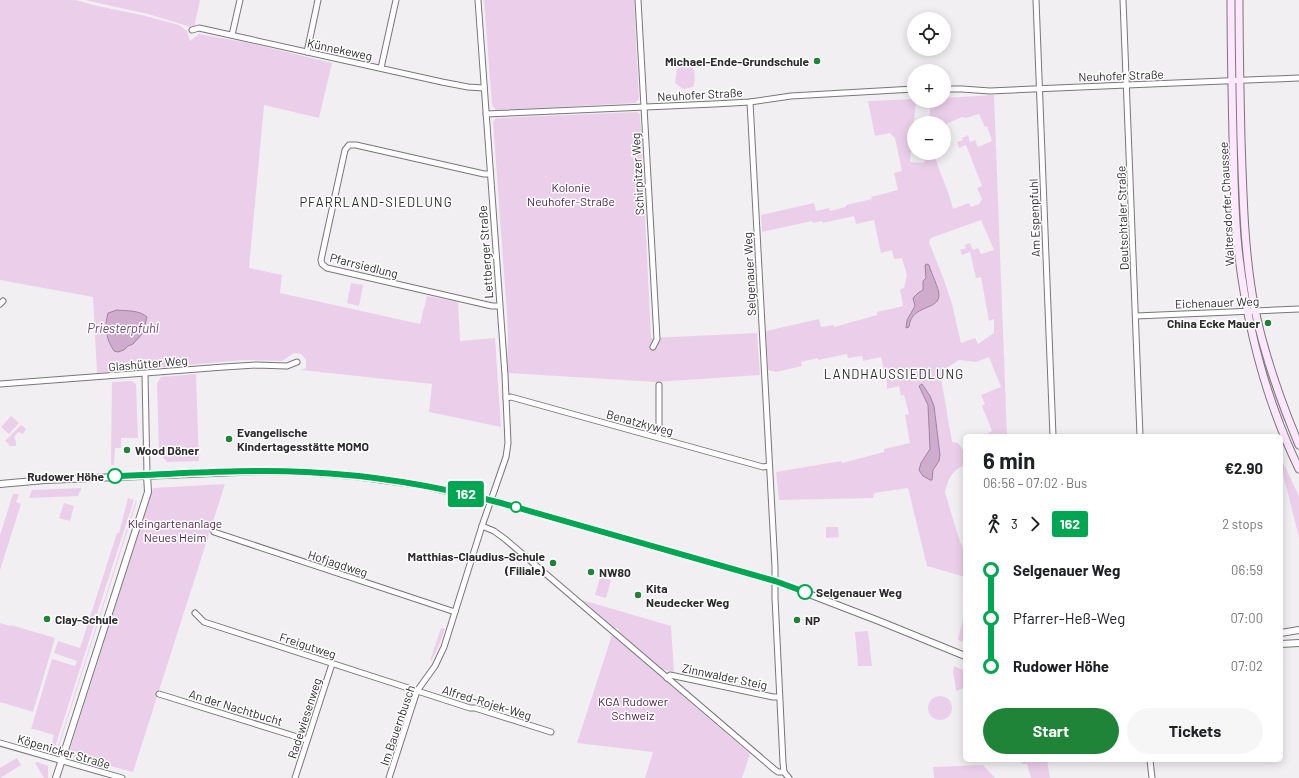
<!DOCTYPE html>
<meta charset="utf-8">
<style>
body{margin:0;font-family:Barlow,sans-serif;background:#f6f6f6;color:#202124;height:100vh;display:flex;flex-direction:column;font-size:15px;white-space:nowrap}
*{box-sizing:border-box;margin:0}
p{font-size:13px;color:#757577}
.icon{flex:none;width:22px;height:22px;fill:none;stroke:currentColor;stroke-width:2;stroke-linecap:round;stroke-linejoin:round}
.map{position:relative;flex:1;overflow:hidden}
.details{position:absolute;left:963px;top:434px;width:320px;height:328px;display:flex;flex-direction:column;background:#fff;border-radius:6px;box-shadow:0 2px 10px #0003}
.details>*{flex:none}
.badge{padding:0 8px;border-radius:3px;font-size:14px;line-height:26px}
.controls{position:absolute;left:907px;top:12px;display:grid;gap:8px}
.controls a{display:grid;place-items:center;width:44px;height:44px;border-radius:50%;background:#fff;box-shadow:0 2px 10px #0003;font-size:20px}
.map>.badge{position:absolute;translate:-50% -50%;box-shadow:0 0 0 2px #fff}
.legs{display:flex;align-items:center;gap:6px;height:44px;padding:0 20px;font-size:13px}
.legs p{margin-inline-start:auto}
.summary{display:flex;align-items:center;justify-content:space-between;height:68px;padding:0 20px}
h1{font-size:22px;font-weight:700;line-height:30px}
.button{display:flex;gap:8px;margin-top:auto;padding:8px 20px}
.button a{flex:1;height:46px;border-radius:24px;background:#1f8438;color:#fff;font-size:16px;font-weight:700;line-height:46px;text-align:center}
.button a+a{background:#f6f6f6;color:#202124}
ul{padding:0 20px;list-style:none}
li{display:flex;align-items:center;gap:14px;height:48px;font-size:15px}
li i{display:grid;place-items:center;width:6px;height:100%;margin:0 5px;background:currentColor}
li i::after{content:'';width:10px;height:10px;margin:-5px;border:3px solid;border-radius:50%;background:#fff}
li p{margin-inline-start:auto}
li:first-child i{background:linear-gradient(#0000 50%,currentColor 0)}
li:last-child i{background:linear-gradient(currentColor 50%,#0000 0)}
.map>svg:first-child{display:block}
.green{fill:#ebcfea;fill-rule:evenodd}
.water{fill:#cfabcd;stroke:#9e859d}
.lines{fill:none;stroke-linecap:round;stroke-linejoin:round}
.minor-casing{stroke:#797679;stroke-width:7}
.tertiary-casing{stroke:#797679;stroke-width:8}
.secondary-casing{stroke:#797679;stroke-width:9}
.minor{stroke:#fff;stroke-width:5}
.tertiary{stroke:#fff;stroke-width:6}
.secondary{stroke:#fde7fc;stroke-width:7}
.line-1-casing{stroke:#fff;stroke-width:9}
.line-1{stroke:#00a651;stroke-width:6}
.poi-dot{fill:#1f8438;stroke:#fff;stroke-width:1.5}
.stop-1-dot{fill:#fff;stroke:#00a651;stroke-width:2}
.labels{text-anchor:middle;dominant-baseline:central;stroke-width:3;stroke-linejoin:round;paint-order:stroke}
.street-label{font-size:12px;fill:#2d2c2d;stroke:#fff}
.poi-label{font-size:12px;font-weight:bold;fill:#2d2c2d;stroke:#fff;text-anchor:start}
.park-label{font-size:12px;fill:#491d4a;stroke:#fff}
.stop-label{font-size:12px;font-weight:bold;fill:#2d2c2d;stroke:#fff;text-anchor:end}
.neighbourhood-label{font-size:13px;letter-spacing:1px;fill:#2d2c2d;stroke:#fff}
.water-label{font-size:13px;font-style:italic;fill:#734473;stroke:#fff}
</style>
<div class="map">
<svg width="1299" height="778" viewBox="0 0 1299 778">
<rect width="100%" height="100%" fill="#f2eff2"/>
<g class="green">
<polygon points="0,0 76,0 93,5 146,16 179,25 187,31 190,41 199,34 249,43 332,63 319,118 264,105 249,268 282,275 280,293 420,324 427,296 458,302 460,341 495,338 501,427 429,412 432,384 301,370 306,368 306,360 301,354 294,353 282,361 243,360 97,373 93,297 0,280"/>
<polygon points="85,0 200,0 194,28 148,14"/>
<polygon points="484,0 634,0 639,99 635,103 496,110 492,105"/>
<path d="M685,62L691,63C695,71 696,79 693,87L683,89L675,83L677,69Z"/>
<path d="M1235,89H1238L1251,302H1249C1237,232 1236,161 1235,89Z"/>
<path d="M994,95L1007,436H989L988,433L992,431L982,406L985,404L981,395L1001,387L989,357L976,362L959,360L945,369L942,373L941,378L952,442L958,443L965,453V465C952,470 948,479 945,492L959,539L965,553V577L927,566L908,488L874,493L873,498L779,500L776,472L841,461L842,463L884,452V449L910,443L905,415L909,414L904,395L901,396L899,386L887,389V384L881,357L863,361L862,356L848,358L847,354L818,360V358L801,362L802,366L776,372L768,370L766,331L819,319L821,327L834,325V327L877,315V312L903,306L900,289L904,288L907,275L902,258L894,259L892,250L881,253L874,220L856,224L854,216L823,223L822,221L813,223L812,221L762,232L761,215L814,203L816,211L829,208L830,211L846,207V205L872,199L871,197L898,190L894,173L902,171L895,138L890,133L875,136L868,101L914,99V101H916L910,162L924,163L926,153H934C939,173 949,190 953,209L969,203L971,207L979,204L982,199L977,188L982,186L966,145L959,148L957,142L963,140L962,138L968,135L970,142L975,140L978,147L992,141L987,126L985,127L979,114L966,118L962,117L944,125V123H929L931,101H944V98ZM981,220L994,250L981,254L978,248L973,250L970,243L965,245L966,248L960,250L962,255L970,252L976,278L981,277L989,321L994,319V333L978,344L975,338L961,343L952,304L944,280L929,242L931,238Z"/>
<polygon points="637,112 640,114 651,338 757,333 760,375 656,382 507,373 508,337 507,314 493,122 496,118"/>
<polygon points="351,283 363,285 359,306 347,303"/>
<polygon points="1252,321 1255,321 1286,421 1282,422 1265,371"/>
<polygon points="196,374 199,461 167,462 159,453 157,383 161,377"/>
<polygon points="132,381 136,384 138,438 121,438 121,448 115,448 114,465 111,465 112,382"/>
<polygon points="11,416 19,423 9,434 1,427"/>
<polygon points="21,425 26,429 23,434 18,432 14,437 16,442 16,446 9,446 9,444 5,441"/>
<polygon points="1281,458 1299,496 1299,537 1281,466"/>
<polygon points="225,484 133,772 68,755 153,488"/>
<polygon points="81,488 81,491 80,491 78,496 29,498 32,490"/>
<polygon points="13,494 19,494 16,502 21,504 0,570 0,535"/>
<polygon points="128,498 134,500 97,614 95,613 94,618 96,619 55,747 50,750 54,735 34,729 31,729 52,659 75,666 77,661 54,653 58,641 80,648 117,533 119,533"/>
<polygon points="136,500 137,501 59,746 58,746"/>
<polygon points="64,503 74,506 70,521 59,518"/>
<polygon points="826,527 838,527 839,537 826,538"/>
<polygon points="600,577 611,580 606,598 595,595"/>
<polygon points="582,600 671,626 674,672 662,669 618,631 619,630 617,628 616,629"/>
<polygon points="965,611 965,643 958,640"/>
<polygon points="0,623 10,626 11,625 55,638 33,712 0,702"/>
<path d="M441,628L445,629C441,640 437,651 431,661H430Z"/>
<polygon points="868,631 872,666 858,666 855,632"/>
<polygon points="612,635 750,754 742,778 645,778 653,752 577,743"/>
<polygon points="954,666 965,671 965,687 957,691 956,689 953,673"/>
<circle cx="940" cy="708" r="12"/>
<polygon points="17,758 21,765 0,778 0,768"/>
<polygon points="1021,760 1047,760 1050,778 1031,778 1027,764 1022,764"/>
<polygon points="38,762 48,766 48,778 44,778 35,763"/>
<polygon points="983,765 995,778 934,778 933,767"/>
</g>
<g class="water">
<path d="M927,264L929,265C931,273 939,288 939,295C939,311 911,304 909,327L906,328L907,320L915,306L913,298L918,293L923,290V281L926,278L925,265Z"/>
<path d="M117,310C126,311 140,310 147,317L143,333L133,344L128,346L124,350L118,352L114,351C106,339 104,327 108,313Z"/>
<polygon points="922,384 930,396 934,406 940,455 939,461 933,470 932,480 930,480 923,476 919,470 921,463 930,449 928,405 919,386"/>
</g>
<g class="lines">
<defs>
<g id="minor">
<polyline points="638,0 657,339 653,347"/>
<polyline points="1036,0 1053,436"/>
<polyline points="1123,0 1140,436"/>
<polyline points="192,30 199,28 442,82 468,87 484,88"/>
<polyline points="232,35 240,0"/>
<polyline points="307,52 318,0"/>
<polyline points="381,68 396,0"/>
<polyline points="944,89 962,89 990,91 1127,85 1299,78"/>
<polyline points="750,102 775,567 775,598 783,763 784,772 789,778"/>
<polyline points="486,114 714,104 750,102 791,96 914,89"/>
<polyline points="490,174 484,174 356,145 349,145 345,150 321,260 322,264 327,268 492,306 499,306"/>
<polyline points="0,304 3,301"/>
<polyline points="1136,316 1299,309"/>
<polyline points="145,374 147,475"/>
<polyline points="0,384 224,367 256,365 287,366 297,362"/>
<polyline points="506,398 511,397 763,467 769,466"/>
<polyline points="658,437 659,433 659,385"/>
<polyline points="482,526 494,531 505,539 774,769 778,772 784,772"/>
<polyline points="214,532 455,612"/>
<polyline points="195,613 204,622 470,708 475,708 551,732"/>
<polyline points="667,678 670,675 773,697 779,697"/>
<polyline points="159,694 307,740"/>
<polyline points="0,743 122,778"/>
<polyline points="1150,760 1152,778"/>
<polyline points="295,778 332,664"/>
<polyline points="389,778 417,691 435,666 444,647 482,526 506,457 508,443 505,375 478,0"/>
</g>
<g id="tertiary">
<polyline points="0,484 45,480 263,471 306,472 355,476 421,485 501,503 775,581 879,621 965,656"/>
<polyline points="1281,633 1299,630"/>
<polyline points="1281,644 1299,643"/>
<polyline points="56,778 148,492 147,475"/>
</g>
<g id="secondary">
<path d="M1231,0C1231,45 1232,91 1233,136C1234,176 1234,217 1239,257C1248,330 1267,403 1299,469"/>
<path d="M1239,0C1239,46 1240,93 1241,139C1243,197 1244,254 1255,310C1265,357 1281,402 1299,445"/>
</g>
</defs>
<use href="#minor" class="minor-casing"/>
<use href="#tertiary" class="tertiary-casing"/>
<use href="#secondary" class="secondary-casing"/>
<use href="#minor" class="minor"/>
<use href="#tertiary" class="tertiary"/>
<use href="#secondary" class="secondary"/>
</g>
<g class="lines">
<defs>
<path id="line-1" d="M115,476C179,474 243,469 306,472C372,475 437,486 501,503L775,581L805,592"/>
</defs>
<use href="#line-1" class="line-1-casing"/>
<use href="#line-1" class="line-1"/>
</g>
<g class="poi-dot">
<circle cx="817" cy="61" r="4"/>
<circle cx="1268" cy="323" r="4"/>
<circle cx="229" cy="439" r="4"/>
<circle cx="127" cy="450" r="4"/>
<circle cx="553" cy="563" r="4"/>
<circle cx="591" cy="572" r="4"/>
<circle cx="638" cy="595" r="4"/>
<circle cx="47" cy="619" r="4"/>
<circle cx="797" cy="620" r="4"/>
</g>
<g class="stop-1-dot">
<circle cx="115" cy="476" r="7"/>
<circle cx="516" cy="507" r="5"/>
<circle cx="805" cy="592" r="7"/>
</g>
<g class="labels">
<g class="street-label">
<text transform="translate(340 49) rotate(12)">Künnekeweg</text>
<text transform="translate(1121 75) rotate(-2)">Neuhofer Straße</text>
<text transform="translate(700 94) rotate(-3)">Neuhofer Straße</text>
<text transform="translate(637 174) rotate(-93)">Schirpitzer Weg</text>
<text transform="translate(1226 204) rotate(-93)">Waltersdorfer Chaussee</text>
<text transform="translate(1034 218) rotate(-92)">Am Espenpfuhl</text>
<text transform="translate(1122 218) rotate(-92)">Deutschtaler Straße</text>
<text transform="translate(485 252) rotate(-94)">Lettberger Straße</text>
<text transform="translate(364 265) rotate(14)">Pfarrsiedlung</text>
<text transform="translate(749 274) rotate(-93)">Selgenauer Weg</text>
<text transform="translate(1217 302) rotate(-2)">Eichenauer Weg</text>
<text transform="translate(148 363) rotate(-5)">Glashütter Weg</text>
<text transform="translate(640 422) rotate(15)">Benatzkyweg</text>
<text transform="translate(338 563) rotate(18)">Hofjagdweg</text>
<text transform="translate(308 645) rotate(18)">Freigutweg</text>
<text transform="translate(725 676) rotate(12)">Zinnwalder Steig</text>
<text transform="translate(487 702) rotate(17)">Alfred-Rojek-Weg</text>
<text transform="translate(236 707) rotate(17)">An der Nachtbucht</text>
<text transform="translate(304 718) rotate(-72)">Radewiesenweg</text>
<text transform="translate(397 725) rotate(-71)">Im Bauernbusch</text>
<text transform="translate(64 751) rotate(16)">Köpenicker Straße</text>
</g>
<g class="poi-label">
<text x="809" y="61" text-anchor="end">Michael-Ende-Grundschule</text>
<text x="1260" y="323" text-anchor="end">China Ecke Mauer</text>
<text x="237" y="432">Evangelische<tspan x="237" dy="14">Kindertagesstätte MOMO</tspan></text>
<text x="135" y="450">Wood Döner</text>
<text x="545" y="556" text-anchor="end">Matthias-Claudius-Schule<tspan x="545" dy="14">(Filiale)</tspan></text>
<text x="599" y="572">NW80</text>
<text x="646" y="588">Kita<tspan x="646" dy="14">Neudecker Weg</tspan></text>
<text x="55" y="619">Clay-Schule</text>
<text x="805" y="620">NP</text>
</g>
<g class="park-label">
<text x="571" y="187">Kolonie<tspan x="571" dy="14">Neuhofer-Straße</tspan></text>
<text x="175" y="523">Kleingartenanlage<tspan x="175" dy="14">Neues Heim</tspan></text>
<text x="633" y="701">KGA Rudower<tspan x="633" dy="14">Schweiz</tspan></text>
</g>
<g class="stop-label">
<text x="104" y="476">Rudower Höhe</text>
<text x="816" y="592" text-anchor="start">Selgenauer Weg</text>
</g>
<g class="neighbourhood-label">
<text x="376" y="202">PFARRLAND-SIEDLUNG</text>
<text x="894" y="374">LANDHAUSSIEDLUNG</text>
</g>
<g class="water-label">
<text x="123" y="328">Priesterpfuhl</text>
</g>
</g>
</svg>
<div class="controls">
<a><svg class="icon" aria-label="locate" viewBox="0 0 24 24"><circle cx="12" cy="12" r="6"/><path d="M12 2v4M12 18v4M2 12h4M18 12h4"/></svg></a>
<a>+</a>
<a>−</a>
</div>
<b class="badge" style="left:466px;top:494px;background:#00a651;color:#fff">162</b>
<section class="details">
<div class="summary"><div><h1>6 min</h1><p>06:56 – 07:02 · Bus</p></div><b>€2.90</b></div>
<div class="legs"><svg class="icon" aria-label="walk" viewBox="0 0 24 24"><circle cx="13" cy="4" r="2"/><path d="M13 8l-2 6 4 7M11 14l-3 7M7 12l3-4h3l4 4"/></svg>3<svg class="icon" aria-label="forward" viewBox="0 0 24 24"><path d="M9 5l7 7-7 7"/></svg><b class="badge" style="background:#00a651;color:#fff">162</b><p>2 stops</p></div>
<ul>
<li><i style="color:#00a651"></i><b>Selgenauer Weg</b><p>06:59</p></li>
<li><i style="color:#00a651"></i><span>Pfarrer-Heß-Weg</span><p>07:00</p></li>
<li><i style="color:#00a651"></i><b>Rudower Höhe</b><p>07:02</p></li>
</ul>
<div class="button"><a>Start</a><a>Tickets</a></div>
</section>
</div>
